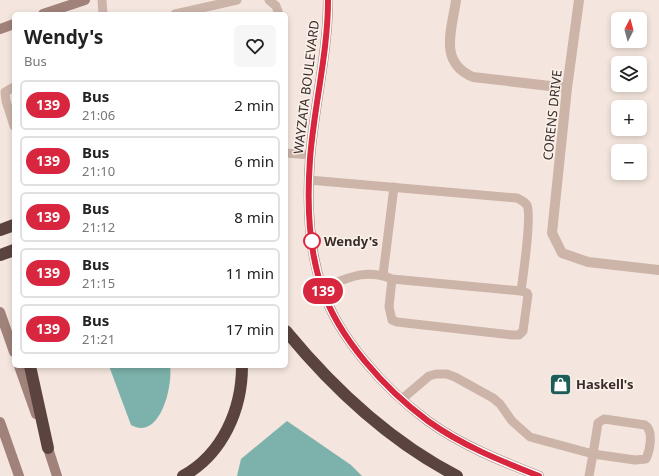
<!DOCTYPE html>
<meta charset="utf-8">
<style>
body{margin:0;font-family:"Noto Sans",sans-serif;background:#f6f6f6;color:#222;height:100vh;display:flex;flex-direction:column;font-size:15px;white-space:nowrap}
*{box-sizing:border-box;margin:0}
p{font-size:13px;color:#767676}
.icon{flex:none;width:22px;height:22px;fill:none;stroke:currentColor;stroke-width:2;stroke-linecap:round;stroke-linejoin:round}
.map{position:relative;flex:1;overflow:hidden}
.panel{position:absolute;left:12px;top:12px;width:276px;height:356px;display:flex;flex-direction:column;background:#fff;border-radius:6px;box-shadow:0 2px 6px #0003}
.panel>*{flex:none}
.badge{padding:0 8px;border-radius:13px;font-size:14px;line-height:26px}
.needle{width:26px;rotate:6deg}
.fabs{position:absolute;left:611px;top:12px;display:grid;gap:8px}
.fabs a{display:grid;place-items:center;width:36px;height:36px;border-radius:6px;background:#fff;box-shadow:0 2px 6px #0003;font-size:20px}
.map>.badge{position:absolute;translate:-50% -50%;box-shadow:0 0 0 2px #fff}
.round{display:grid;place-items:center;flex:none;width:42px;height:42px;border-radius:6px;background:#f6f6f6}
.head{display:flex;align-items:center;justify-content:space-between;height:68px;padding:0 12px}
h1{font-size:19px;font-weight:700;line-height:30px}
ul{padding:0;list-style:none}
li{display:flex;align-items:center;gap:12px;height:50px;margin:0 8px 6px;padding:0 4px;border:2px solid #e0e0e0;border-radius:6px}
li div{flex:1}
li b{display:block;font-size:15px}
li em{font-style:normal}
li .badge{min-width:44px;font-weight:700;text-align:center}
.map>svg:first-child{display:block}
.water{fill:#7cb2ab}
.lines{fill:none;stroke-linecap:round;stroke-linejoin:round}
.lane{stroke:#ccb4a9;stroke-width:9}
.street{stroke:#ccb4a9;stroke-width:10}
.secondary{stroke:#a0827a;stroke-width:10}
.highway{stroke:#5b4440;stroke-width:12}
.line-casing{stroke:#fff;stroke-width:9}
.line{stroke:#d7263d;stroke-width:6}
.stop-dot{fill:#fff;stroke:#d7263d;stroke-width:2}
.labels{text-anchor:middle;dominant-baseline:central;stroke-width:3;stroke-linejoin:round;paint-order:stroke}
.street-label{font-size:13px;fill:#392c29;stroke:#fbf1eb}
.stop-label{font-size:13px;font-weight:bold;fill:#392c29;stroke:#fbf1eb;text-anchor:start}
.poi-label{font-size:13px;font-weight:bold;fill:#392c29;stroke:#fbf1eb;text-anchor:start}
</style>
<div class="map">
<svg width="659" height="476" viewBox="0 0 659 476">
<rect width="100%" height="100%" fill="#f4e6de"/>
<g class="water">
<path d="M109,366H170C173,386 160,441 131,425Z"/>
<polygon points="287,421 351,465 362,476 237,476 241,459"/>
</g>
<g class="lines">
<g class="lane">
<polyline points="102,0 103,14"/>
<polyline points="269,0 276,6 279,14"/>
<polyline points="175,14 237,0"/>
<polyline points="14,87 5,92 6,101 14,126"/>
<polyline points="286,153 310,155"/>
<path d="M309,180L517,198C521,200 524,201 527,205C532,216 523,276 521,291"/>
<polyline points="383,275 394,187"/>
<path d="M322,288C348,278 365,268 392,279L521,291L527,293L528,295L523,331L519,335H512L397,322L392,320L389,307L392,279"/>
<polyline points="402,399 429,376 436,374 447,374 455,377 493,398 500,404 512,421 530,437 593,454 589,476"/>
<path d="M604,419L645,425C654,431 650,450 646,459L635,460L593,454L598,423Z"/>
</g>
<g class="street">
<path d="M456,0C452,30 438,62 473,77L567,88"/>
<polyline points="579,0 567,88 552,233 562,253 588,262 659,270"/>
</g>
<g class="secondary">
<path d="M328,0C328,53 314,106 310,159C307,201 308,247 322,288C338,338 386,390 428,421C461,445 501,461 539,476"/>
<polyline points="43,14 85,0"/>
<polyline points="0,29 14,24"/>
<polyline points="0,312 14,352"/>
<polyline points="19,366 36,414"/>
<polyline points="0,422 19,476"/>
<polyline points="46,442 57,476"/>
</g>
<g class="highway">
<polyline points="0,230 14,225"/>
<polyline points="0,255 14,250"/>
<path d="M286,331C333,388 391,442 457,476"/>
<polyline points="30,366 48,448"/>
<path d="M183,476C223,454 242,409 242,366"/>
</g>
</g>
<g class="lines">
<defs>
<path id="line" d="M328,0C328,53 314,106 310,159C307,201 308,248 322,288C338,338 386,390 428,421C461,445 501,461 539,476"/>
</defs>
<use href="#line" class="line-casing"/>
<use href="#line" class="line"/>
</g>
<defs>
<symbol id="shop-square" viewBox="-11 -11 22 22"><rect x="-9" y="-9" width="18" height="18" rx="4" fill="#1d5d57" stroke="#fbf1eb"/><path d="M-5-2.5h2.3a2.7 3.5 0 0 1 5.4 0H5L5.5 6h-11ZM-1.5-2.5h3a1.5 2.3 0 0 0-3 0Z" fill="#fff"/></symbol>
</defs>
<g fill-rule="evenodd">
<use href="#shop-square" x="548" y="372" width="25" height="25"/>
</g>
<circle class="stop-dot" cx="312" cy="241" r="8"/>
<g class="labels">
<g class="street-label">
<text transform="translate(306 87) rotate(-83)">WAYZATA BOULEVARD</text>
<text transform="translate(552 115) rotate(-84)">CORENS DRIVE</text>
</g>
<g class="stop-label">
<text x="324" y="241">Wendy's</text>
</g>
<g class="poi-label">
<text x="576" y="384">Haskell's</text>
</g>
</g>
</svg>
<div class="fabs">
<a><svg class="needle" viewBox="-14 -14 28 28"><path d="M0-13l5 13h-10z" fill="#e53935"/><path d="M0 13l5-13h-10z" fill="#767676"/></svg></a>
<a><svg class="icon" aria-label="layers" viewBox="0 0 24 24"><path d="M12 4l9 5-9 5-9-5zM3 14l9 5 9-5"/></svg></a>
<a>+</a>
<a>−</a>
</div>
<b class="badge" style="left:323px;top:291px;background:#d7263d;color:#fff">139</b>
<section class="panel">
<div class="head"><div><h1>Wendy's</h1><p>Bus</p></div><a class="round"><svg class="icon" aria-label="heart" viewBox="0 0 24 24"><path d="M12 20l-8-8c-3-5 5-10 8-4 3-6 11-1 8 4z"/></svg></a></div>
<ul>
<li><span class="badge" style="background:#d7263d;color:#fff">139</span><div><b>Bus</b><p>21:06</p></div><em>2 min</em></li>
<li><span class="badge" style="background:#d7263d;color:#fff">139</span><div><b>Bus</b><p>21:10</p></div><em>6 min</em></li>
<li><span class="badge" style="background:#d7263d;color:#fff">139</span><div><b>Bus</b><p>21:12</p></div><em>8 min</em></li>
<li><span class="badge" style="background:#d7263d;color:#fff">139</span><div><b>Bus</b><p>21:15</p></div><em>11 min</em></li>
<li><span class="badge" style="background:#d7263d;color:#fff">139</span><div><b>Bus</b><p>21:21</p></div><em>17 min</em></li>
</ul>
</section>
</div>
